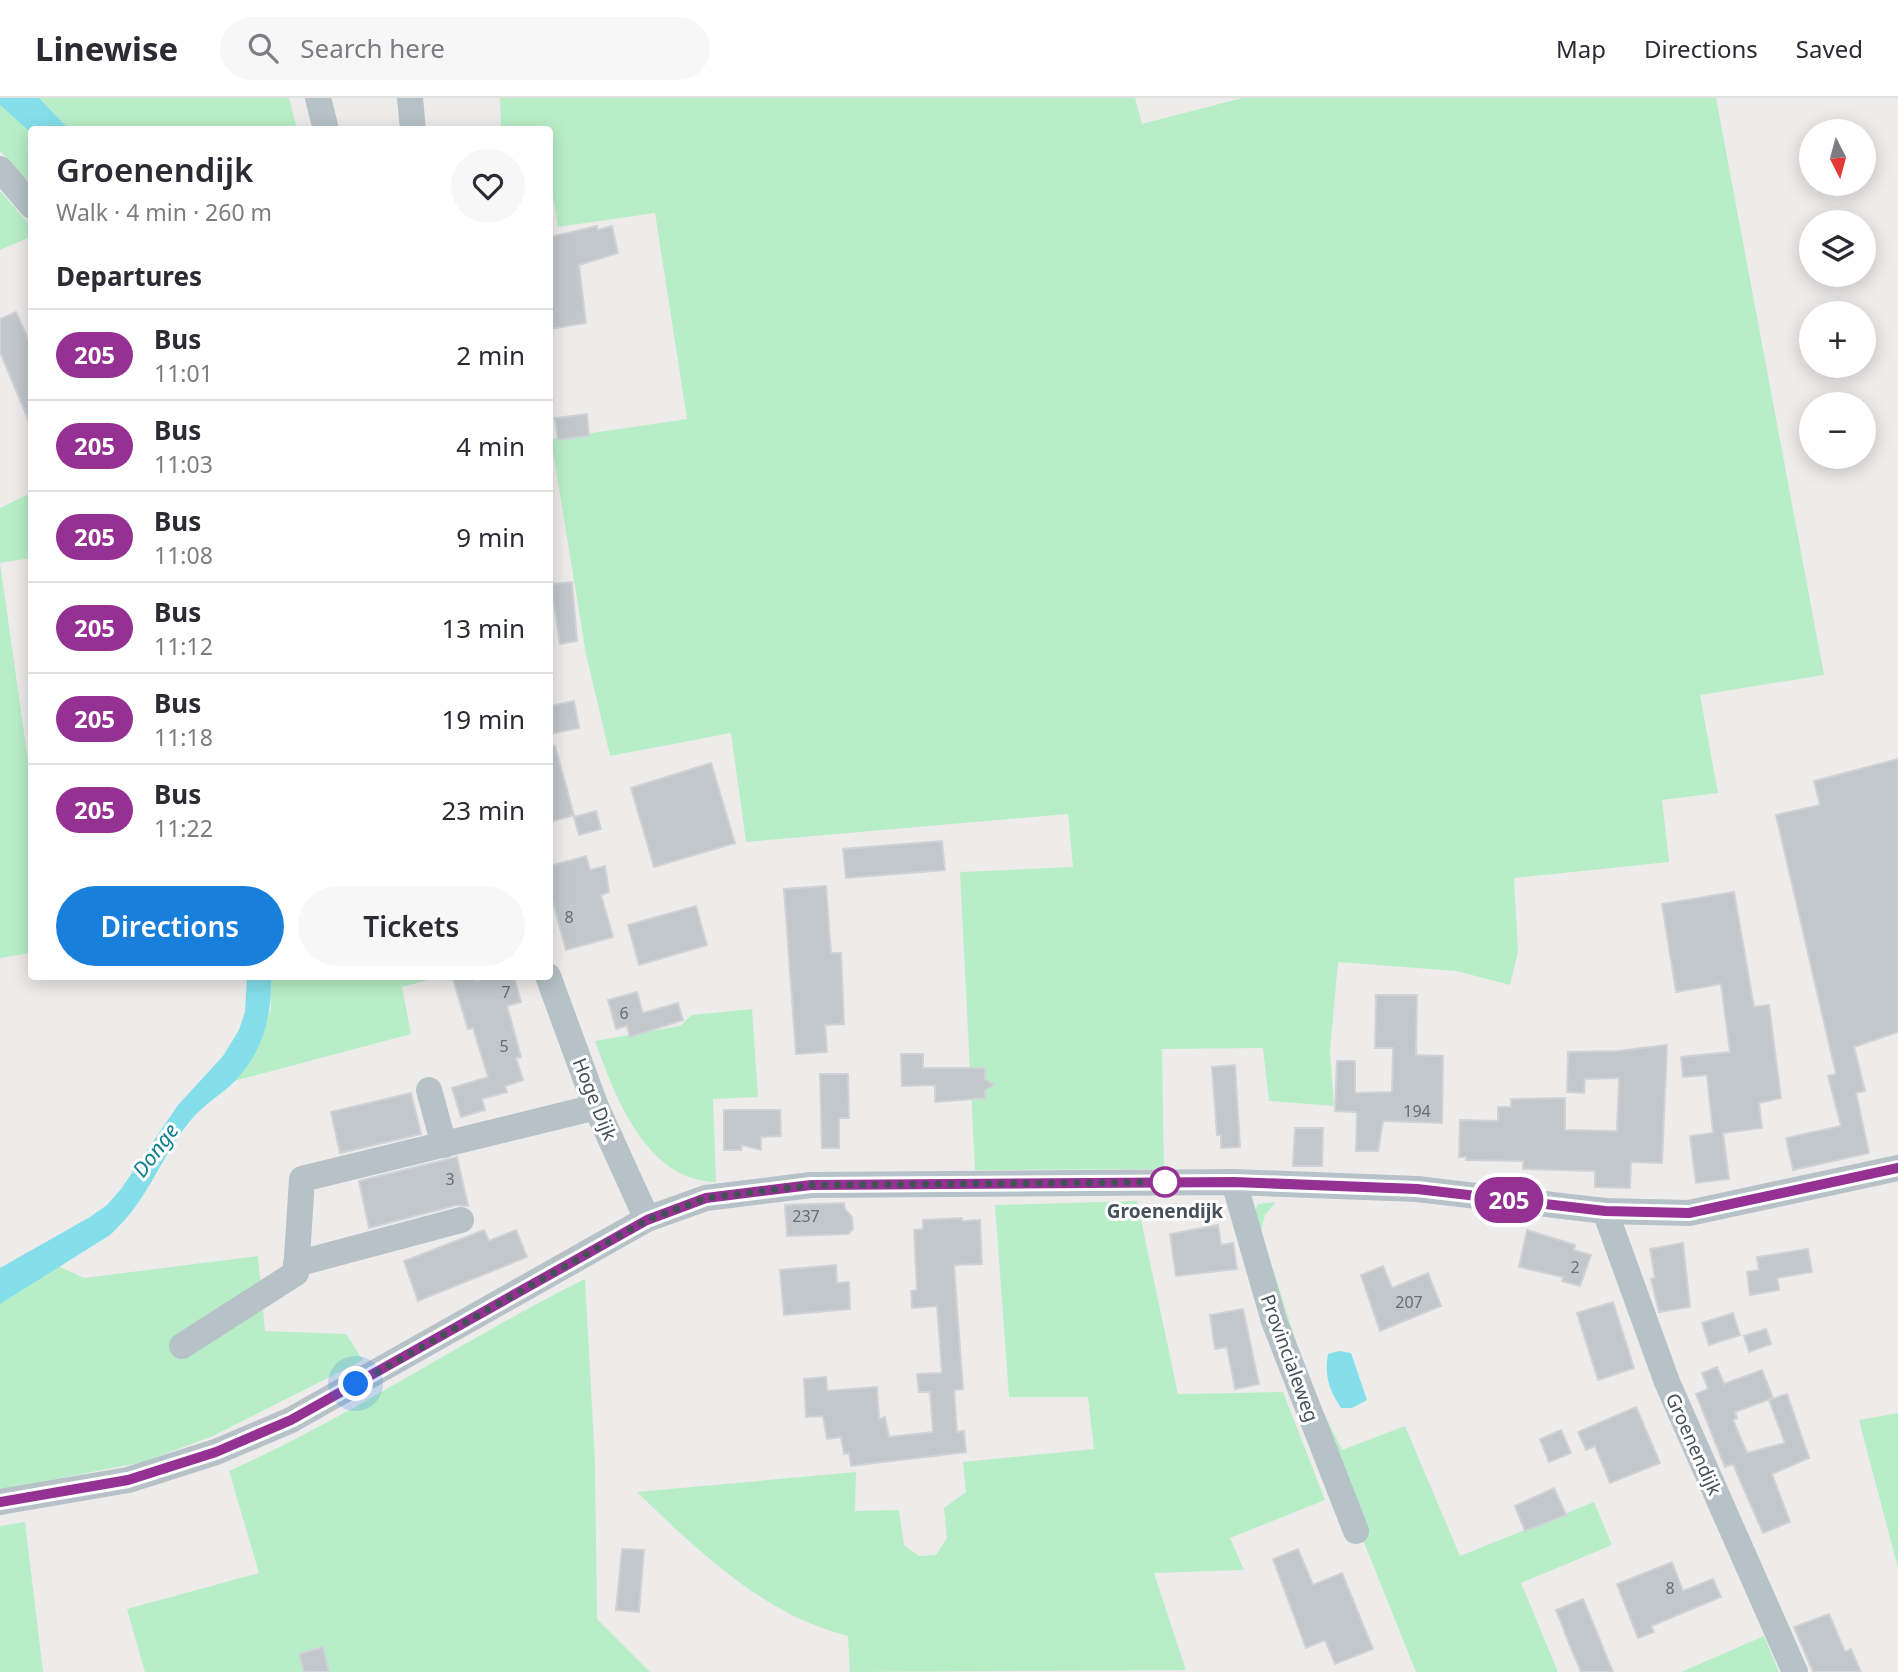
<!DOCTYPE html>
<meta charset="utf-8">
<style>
body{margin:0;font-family:"Noto Sans",sans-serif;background:#f7f7f7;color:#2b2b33;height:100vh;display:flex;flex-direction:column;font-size:26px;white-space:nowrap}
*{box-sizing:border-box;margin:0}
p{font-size:23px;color:#7c7c81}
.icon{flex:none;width:38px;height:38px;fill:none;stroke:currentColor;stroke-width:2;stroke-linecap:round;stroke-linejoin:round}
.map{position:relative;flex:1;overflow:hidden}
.panel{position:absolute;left:28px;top:28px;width:525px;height:854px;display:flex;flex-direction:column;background:#fff;border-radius:7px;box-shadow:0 4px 18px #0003}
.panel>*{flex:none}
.badge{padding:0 14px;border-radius:23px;font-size:24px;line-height:46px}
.needle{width:46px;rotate:174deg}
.buttons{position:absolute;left:1799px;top:21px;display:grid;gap:14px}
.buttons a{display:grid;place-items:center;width:77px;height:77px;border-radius:50%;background:#fff;box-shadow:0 4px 18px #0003;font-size:35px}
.you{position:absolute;width:35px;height:35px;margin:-18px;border:5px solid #fff;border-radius:50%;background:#1a73e8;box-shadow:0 0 0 10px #1a73e833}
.map>.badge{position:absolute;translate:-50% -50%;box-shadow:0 0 0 4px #fff}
h2{padding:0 28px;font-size:26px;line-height:63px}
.round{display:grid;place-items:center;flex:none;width:74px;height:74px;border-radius:37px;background:#f7f7f7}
.overview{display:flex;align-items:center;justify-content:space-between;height:119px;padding:0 28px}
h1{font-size:33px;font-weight:600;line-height:52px}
.button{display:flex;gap:14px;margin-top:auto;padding:14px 28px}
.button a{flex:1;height:80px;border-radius:42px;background:#1880db;color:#fff;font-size:28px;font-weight:600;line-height:80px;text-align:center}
.button a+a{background:#f7f7f7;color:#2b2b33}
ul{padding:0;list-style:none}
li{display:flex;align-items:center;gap:21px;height:91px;padding:0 28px;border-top:2px solid #e1e1e2}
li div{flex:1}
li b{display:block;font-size:26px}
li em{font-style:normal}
li .badge{min-width:77px;font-weight:700;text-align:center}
header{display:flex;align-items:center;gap:42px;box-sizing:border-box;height:98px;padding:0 35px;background:#fff;border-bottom:2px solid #e1e1e2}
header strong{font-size:33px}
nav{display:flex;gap:38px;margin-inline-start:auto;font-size:24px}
.search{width:490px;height:63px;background:#f7f7f7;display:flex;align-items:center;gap:18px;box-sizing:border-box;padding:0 24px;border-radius:38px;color:#7c7c81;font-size:26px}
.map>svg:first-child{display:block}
.green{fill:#b8eec7}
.water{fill:#84dfeb}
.building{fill:#c2c7cb;stroke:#cfd2d7;stroke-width:2}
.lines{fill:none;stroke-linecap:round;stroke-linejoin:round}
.minor{stroke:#b6c2c8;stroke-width:26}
.line-casing{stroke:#fff;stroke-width:16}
.line{stroke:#953192;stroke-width:10}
.walk{stroke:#445158;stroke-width:7;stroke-dasharray:0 12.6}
.stop-dot{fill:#fff;stroke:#953192;stroke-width:3.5}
.labels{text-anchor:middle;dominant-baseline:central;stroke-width:6;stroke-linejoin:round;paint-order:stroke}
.number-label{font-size:16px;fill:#646e75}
.street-label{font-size:19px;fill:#445158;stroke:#fff}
.stop-label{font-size:19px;font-weight:bold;fill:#445158;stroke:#fff}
.water-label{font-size:21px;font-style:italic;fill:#0d7f8d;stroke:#fff}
</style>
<header>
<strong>Linewise</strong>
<div class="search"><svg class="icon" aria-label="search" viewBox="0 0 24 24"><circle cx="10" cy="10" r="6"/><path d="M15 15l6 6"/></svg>Search here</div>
<nav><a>Map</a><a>Directions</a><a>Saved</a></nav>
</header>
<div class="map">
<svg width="1898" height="1574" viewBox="0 0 1898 1574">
<rect width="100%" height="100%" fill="#eeebeb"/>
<g class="green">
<polygon points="39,0 289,0 297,31 69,31"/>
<polygon points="500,0 1135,0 1142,26 1242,0 1716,0 1824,577 1700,597 1718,695 1662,702 1669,764 1514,780 1518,854 1510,887 1456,873 1338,864 1330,953 1334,1008 1269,1003 1263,950 1162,951 1164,1071 975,1072 960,774 1073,769 1068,716 746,744 731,635 610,658 586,556 551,341 687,321 655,115 558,129 553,98 550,98 550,32 501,31"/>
<polygon points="0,7 31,35 31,86 0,53"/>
<polygon points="0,93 32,129 28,140 0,152"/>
<polygon points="31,395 31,460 0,465 31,684 31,855 0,860 0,410"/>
<polygon points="271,879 427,879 428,882 402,889 411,936 234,983 271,912"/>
<path d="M752,911L758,999L713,1001L716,1084C646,1083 615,998 595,943L680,928L692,917Z"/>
<path d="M1137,1103L1178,1296L1283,1294L1325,1402L1230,1440L1244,1472L1154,1475L1186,1572L850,1574L848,1538C765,1518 697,1452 637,1394L856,1374L855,1413L899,1412L904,1447L919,1458L936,1457L947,1440L944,1410L966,1394L963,1364L1094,1351L1088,1299H1009L995,1107Z"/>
<polygon points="1276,1104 1265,1117 1261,1133 1309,1285 1342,1352 1405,1328 1460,1458 1594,1404 1612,1447 1521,1485 1558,1574 1416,1574 1345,1397 1249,1122 1258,1106"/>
<polygon points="258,1158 265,1233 346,1236 363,1262 213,1338 143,1364 0,1392 0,1206 58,1168 84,1180"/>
<path d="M585,1181L595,1364L597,1521L650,1574H145L127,1511L259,1475L229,1373C353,1318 464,1241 585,1181Z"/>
<polygon points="1898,1315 1898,1470 1859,1322"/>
<polygon points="25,1424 43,1574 0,1574 0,1428"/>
<polygon points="1764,1538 1779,1574 1681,1574"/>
</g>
<g class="water">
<polygon points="0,0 39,0 69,31 32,32 31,35 0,7"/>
<path d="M247,879H271C272,918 263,954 235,983C221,997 203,1007 190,1023C159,1061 149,1102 110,1137L0,1206V1170L90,1119L107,1107L121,1091L178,1007L223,958L239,932L245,914Z"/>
<path d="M1339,1253L1351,1255L1367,1302L1352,1310H1341C1329,1292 1324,1277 1328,1256Z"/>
</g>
<g class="building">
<polygon points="597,128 598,132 612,128 618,155 579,167 586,225 550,231 550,139"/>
<polygon points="16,214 32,250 31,328 0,254 0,221"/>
<polygon points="587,316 589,338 558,342 555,320"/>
<polygon points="572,484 577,543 560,546 551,486"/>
<polygon points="574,603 579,630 550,636 550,608"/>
<polygon points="555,648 574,717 550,724 550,649"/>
<polygon points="1898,661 1898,934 1854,949 1865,993 1856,995 1869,1055 1793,1072 1786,1040 1841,1028 1828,978 1836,976 1776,717 1820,707 1814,683"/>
<polygon points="711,665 735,745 654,769 631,690"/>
<polygon points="596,713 601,731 579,737 574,719"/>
<polygon points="942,743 945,772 846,780 843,751"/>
<polygon points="586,758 590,772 605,768 609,794 601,797 613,839 566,852 550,793 550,768"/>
<polygon points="826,788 831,855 841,855 844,926 825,927 827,954 796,956 784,791"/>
<polygon points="1734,794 1754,909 1769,907 1781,1000 1759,1005 1762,1030 1723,1035 1729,1081 1696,1085 1690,1038 1713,1035 1707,977 1683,979 1681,959 1730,954 1721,886 1676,894 1662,806"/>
<polygon points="696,808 707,847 639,867 628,827"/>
<polygon points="452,878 474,878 476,883 492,878 514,878 521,904 507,908 521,959 516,960 523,982 505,988 507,994 482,1001 485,1012 461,1019 452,990 488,979 473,930 468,931"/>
<polygon points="637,894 643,915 678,905 683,922 630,939 627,928 616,931 608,902"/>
<polygon points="1376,897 1417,897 1416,957 1443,958 1442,1025 1383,1023 1378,1053 1356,1053 1357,1014 1335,1013 1337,963 1355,963 1355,995 1392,994 1393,950 1375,950"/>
<polygon points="1667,947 1662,1065 1631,1064 1630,1090 1595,1089 1595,1073 1523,1071 1523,1063 1466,1062 1466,1059 1459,1059 1460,1022 1498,1023 1498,1009 1511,1009 1511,1001 1565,1000 1565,1032 1617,1033 1619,980 1585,981 1584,995 1567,994 1568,954 1618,953"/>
<polygon points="901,956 923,956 923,970 985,970 985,981 994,987 985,992 985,1000 935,1004 935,987 902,988"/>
<polygon points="1235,967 1240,1049 1221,1050 1221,1037 1217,1037 1212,969"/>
<polygon points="820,976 848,976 849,1020 839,1020 839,1050 822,1050"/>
<polygon points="411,995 421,1036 340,1055 331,1014"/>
<polygon points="724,1012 780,1012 781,1038 761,1039 761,1052 742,1047 741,1052 724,1052"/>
<polygon points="1295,1030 1323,1030 1322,1068 1293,1068"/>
<polygon points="457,1059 468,1108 457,1107 369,1130 359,1083"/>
<polygon points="844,1105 845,1111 852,1119 853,1131 848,1136 787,1138 785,1107"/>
<polygon points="962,1120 962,1123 980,1122 982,1166 954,1167 963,1291 954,1292 957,1334 964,1333 966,1354 851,1368 849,1355 844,1356 841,1339 827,1341 823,1318 806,1319 804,1281 826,1279 827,1293 877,1289 879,1321 885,1319 889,1339 933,1334 930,1294 919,1294 917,1276 942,1275 937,1208 912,1210 911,1193 917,1192 914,1132 923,1131 923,1122"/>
<polygon points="1218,1127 1221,1147 1233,1145 1237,1171 1176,1178 1170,1136"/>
<polygon points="484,1132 489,1143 516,1132 527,1159 418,1203 404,1163"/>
<polygon points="1527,1132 1575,1147 1574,1152 1591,1157 1580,1188 1562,1183 1563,1179 1519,1169"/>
<polygon points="1683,1145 1690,1209 1659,1214 1651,1181 1655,1180 1650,1151"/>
<polygon points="1808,1151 1812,1174 1777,1180 1779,1192 1750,1197 1747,1174 1759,1172 1757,1159"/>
<polygon points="836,1167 837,1185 849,1184 850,1211 784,1217 780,1172"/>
<polygon points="1383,1168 1392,1190 1428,1175 1441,1208 1380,1233 1361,1177"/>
<polygon points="1613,1204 1634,1270 1598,1282 1577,1215"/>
<polygon points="1243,1211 1259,1286 1235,1291 1227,1249 1215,1251 1210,1217"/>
<polygon points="1733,1215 1740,1237 1709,1247 1702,1225"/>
<polygon points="1766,1231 1771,1246 1749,1254 1744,1238"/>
<polygon points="1717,1269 1724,1286 1762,1272 1773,1300 1735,1314 1737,1320 1733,1322 1747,1355 1785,1345 1769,1302 1787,1296 1809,1360 1772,1376 1790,1424 1763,1435 1733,1366 1725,1369 1696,1296 1708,1291 1702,1275"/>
<polygon points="1636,1309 1660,1365 1610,1385 1595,1348 1586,1352 1578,1334"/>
<polygon points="1561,1332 1571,1355 1549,1364 1540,1341"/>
<polygon points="1554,1390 1566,1417 1525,1433 1515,1408"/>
<polygon points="622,1451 644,1452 639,1514 616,1512"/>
<polygon points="1298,1451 1313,1487 1342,1475 1373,1551 1335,1566 1325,1542 1306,1550 1273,1461"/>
<polygon points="1672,1464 1683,1493 1713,1481 1721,1499 1651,1528 1654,1534 1638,1540 1617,1486"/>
<polygon points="1583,1501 1613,1574 1581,1574 1571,1550 1556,1512"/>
<polygon points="1829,1516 1845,1554 1851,1551 1861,1574 1813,1574 1794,1529"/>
<polygon points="323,1549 329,1574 304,1574 299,1556"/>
</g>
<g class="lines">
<g class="minor">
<polyline points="318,0 326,32"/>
<polyline points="410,0 413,32"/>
<polyline points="0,71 32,108"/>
<polyline points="548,878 596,1009 647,1121"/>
<polyline points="429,992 444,1047"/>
<polyline points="1234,1084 1274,1223 1356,1433"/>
<polyline points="1605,1113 1667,1284 1795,1574"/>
<polyline points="296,1166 461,1122"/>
<polyline points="182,1248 296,1175 302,1081 596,1009"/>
<polyline points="0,1404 128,1382 216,1354 291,1322 647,1121 706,1100 811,1087 1234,1084 1417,1091 1605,1113 1689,1115 1898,1070"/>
</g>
</g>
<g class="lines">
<defs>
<polyline id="line" points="0,1404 128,1382 216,1354 291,1322 647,1122 706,1100 811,1087 1234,1084 1417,1091 1605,1113 1689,1115 1898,1070"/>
</defs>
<use href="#line" class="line-casing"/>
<use href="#line" class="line"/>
<polyline class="walk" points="356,1286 647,1122 706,1100 811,1087 1165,1084"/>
</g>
<circle class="stop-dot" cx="1165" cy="1084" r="14"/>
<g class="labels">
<g class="number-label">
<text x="569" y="819">8</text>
<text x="506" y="894">7</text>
<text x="624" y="915">6</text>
<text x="504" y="948">5</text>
<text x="1417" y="1013">194</text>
<text x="450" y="1081">3</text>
<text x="806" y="1118">237</text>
<text x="1575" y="1169">2</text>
<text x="1409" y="1204">207</text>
<text x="1670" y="1490">8</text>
</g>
<g class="street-label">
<text transform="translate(595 1001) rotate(68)">Hoge Dijk</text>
<text transform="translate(1290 1260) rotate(70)">Provincialeweg</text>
<text transform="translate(1694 1346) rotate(66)">Groenendijk</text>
</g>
<g class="stop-label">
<text x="1165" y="1113">Groenendijk</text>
</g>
<g class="water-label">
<text transform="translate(155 1052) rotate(-53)">Donge</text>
</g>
</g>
</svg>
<div class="buttons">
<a><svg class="needle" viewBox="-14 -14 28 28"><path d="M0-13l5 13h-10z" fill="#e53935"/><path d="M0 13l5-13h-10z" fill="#7c7c81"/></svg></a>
<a><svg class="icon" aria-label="layers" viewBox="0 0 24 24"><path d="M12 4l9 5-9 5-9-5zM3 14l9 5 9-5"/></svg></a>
<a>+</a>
<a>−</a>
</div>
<div class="you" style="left:356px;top:1286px"></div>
<b class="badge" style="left:1509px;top:1102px;background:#953192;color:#fff">205</b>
<section class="panel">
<div class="overview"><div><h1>Groenendijk</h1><p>Walk · 4 min · 260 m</p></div><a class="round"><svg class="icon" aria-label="heart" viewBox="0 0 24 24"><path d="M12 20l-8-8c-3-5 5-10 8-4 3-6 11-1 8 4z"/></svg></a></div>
<h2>Departures</h2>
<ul>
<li><span class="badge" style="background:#953192;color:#fff">205</span><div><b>Bus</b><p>11:01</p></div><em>2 min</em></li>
<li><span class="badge" style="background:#953192;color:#fff">205</span><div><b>Bus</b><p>11:03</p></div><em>4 min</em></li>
<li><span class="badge" style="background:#953192;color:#fff">205</span><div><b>Bus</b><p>11:08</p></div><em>9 min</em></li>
<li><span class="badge" style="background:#953192;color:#fff">205</span><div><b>Bus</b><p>11:12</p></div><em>13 min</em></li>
<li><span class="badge" style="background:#953192;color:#fff">205</span><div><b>Bus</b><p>11:18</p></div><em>19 min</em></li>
<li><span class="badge" style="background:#953192;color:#fff">205</span><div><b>Bus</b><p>11:22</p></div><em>23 min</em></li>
</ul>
<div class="button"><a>Directions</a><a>Tickets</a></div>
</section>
</div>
